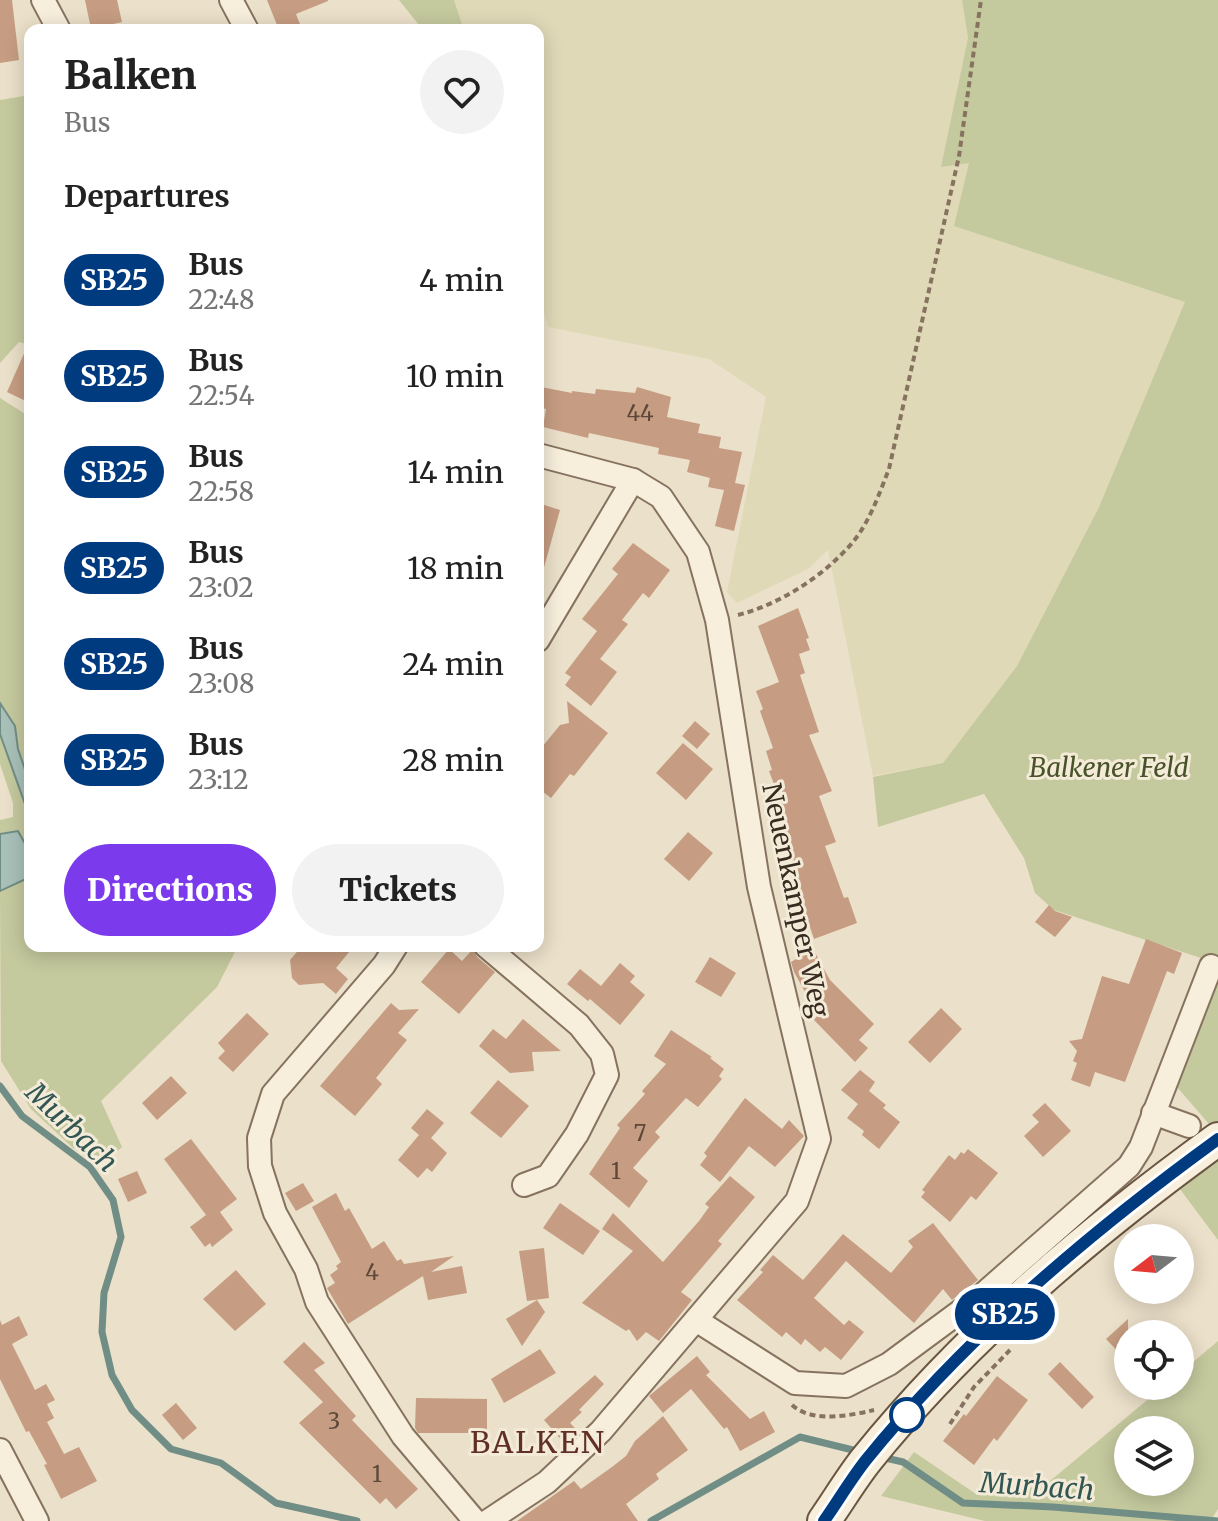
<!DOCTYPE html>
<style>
body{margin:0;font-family:Merriweather,serif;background:#f2f2f2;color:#222;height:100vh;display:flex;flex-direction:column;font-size:30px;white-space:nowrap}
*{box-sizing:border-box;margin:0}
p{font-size:26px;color:#767676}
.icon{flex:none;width:44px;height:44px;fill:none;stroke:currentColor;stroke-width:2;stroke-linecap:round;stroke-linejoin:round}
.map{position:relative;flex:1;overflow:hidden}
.sheet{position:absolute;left:24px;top:24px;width:520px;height:928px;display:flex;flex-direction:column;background:#fff;border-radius:16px;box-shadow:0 4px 20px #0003}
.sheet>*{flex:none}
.badge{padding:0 16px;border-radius:26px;font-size:28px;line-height:52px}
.needle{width:52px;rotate:254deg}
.controls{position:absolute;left:1114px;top:1224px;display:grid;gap:16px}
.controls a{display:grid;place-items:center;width:80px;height:80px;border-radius:50%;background:#fff;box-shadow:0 4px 20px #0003;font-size:40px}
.map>.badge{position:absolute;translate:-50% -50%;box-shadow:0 0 0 4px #fff}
h2{padding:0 40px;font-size:30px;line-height:72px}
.round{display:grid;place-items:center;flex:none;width:84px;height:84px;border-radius:42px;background:#f2f2f2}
.headline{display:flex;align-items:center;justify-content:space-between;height:136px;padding:0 40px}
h1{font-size:38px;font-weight:800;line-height:60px}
.action{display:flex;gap:16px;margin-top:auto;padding:16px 40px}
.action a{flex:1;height:92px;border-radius:48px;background:#7c3aed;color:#fff;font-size:32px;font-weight:800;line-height:92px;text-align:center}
.action a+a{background:#f2f2f2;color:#222}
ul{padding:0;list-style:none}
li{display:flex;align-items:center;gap:24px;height:96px;padding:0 40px}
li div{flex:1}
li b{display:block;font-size:30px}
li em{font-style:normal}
li .badge{min-width:88px;font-weight:700;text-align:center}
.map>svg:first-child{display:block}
.farmland{fill:#e0d9b7}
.green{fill:#c5c99e;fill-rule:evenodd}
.water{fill:#a9c0b9;stroke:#708e86;stroke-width:2}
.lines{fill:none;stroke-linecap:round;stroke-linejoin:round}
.stream{stroke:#708e86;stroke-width:7}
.building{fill:#c69d82}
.street-casing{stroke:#86735f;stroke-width:26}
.secondary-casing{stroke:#685542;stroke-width:36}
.path{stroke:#86735f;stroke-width:4;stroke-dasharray:6 4;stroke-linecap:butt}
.street{stroke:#f7eedc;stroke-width:22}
.secondary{stroke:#f7eedc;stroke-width:32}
.line-casing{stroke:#fff;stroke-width:18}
.line{stroke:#003b80;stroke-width:12}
.stop-dot{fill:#fff;stroke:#003b80;stroke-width:4}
.labels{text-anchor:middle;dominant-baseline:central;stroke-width:6;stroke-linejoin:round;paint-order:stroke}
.number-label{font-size:22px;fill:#5c4839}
.park-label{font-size:26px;font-style:italic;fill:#49532a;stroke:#f3ebd8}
.street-label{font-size:26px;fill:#382c21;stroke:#f3ebd8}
.water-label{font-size:28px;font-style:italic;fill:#325653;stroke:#f3ebd8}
.quarter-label{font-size:30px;letter-spacing:2px;fill:#613024;stroke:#f3ebd8}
</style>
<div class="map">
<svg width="1218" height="1521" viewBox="0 0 1218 1521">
<rect width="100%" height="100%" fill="#ebe0c9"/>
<polygon class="farmland" points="454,0 962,0 968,38 942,166 1218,120 1218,276 1017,666 943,763 873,776 828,550 808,569 737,603 727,592 766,397 709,359 548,327 538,290 538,30 464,30"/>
<g class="green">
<polygon points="399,0 454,0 464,30 423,30"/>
<polygon points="962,0 1218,0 1218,966 1204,959 1054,910 1035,893 1024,858 984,794 878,827 873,777 943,763 1017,666 1099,507 1185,302 954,226 969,163 941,167 968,38"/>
<polygon points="30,95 30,345 19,342 0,363 0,100"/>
<polygon points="0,398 30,417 30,784 18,749 15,726 0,703"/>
<polygon points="0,734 30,818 30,946 238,946 217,987 101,1101 122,1147 108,1159 73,1148 31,1109 1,1061 0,891 28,878 28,849 18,832 0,834 0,820 13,817 13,803 0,764"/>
<polygon points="1218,969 1218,1240 1159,1161 1209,1124 1177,1087 1179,1081 1176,1080"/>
<path d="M1218,1341V1509L1210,1521H985L881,1496L914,1452L976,1494L1044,1486L1164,1386H1180V1373ZM1128,1430H1180V1482H1128Z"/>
</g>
<g class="water">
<polygon points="0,703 15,726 18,749 30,784 30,818 0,734"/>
<polygon points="18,831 28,849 28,878 0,891 0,834"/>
</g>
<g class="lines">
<g class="stream">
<polyline points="0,1086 22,1116 90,1167 113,1200 121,1237 104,1293 102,1332 112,1375 132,1410 171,1449 221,1463 276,1503 357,1521"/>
<polyline points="881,1457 903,1462 963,1503 1053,1507 1218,1521"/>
<polyline points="651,1521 800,1437 861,1452"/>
</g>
</g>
<g class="building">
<polygon points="0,0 12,0 19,60 0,63"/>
<polygon points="85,0 117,0 122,22 91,29"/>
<polygon points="267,0 328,0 328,1 296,14 300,24 279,30"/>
<polygon points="30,340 30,403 7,392"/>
<polygon points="541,387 572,393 572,391 595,394 596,389 635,393 637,387 671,397 667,417 700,424 698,433 721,437 719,448 742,452 735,483 745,485 734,531 715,526 724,490 708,487 710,478 687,472 690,460 658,454 659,448 589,433 588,438 543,427 546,409 538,407"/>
<polygon points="538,503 560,510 543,571 538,571"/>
<polygon points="633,543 670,570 649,598 643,593 622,620 628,624 600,659 617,672 591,706 565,685 571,677 565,673 597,631 582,619 618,574 612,569"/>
<polygon points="798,608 809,638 806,639 810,650 799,654 805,673 800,675 819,732 809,735 832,791 819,796 836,842 825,846 844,898 848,897 857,923 814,939 778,831 781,830 775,811 783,808 769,771 772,770 766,751 773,748 760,711 763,709 756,691 779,682 758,626"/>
<polygon points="567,701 608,733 574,776 570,774 551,798 538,788 538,752 560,725 569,723"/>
<polygon points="695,721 710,734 697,749 682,736"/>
<polygon points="683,743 713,769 686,800 656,773"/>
<polygon points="688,832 713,853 689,881 664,859"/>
<polygon points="1049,905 1055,911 1072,917 1055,937 1035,922"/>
<polygon points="1146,939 1182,953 1174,974 1167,971 1125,1082 1095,1072 1090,1087 1071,1080 1077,1063 1073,1061 1077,1051 1069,1041 1082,1039 1102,976 1129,984"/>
<polygon points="302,946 354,946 336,968 348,979 336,994 323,983 299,985 292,978 290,960"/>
<polygon points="449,949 462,961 473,949 477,957 495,972 459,1014 421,982"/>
<polygon points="813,949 830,980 874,1024 859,1040 868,1048 855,1062 814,1020 821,1011 810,1001 794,972 791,962"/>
<polygon points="710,957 736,973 721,997 695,982"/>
<polygon points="620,963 635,976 630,982 645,995 620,1025 590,999 588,1001 567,984 580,969 601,986"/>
<polygon points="391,1003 399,1010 419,1009 398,1033 407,1040 376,1078 382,1084 355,1116 320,1086"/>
<polygon points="941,1008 962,1029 930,1063 908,1042"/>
<polygon points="247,1013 269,1034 233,1072 218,1058 225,1051 218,1043"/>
<polygon points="523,1019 561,1051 532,1052 534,1071 510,1073 479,1046 493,1029 506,1039"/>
<polygon points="671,1030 712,1057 710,1058 724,1069 719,1076 722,1079 698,1107 686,1098 655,1132 660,1137 633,1168 648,1181 629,1208 589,1174 620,1128 617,1125 645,1094 642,1091 666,1064 654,1056"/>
<polygon points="860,1070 875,1082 869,1091 886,1105 883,1108 900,1122 879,1149 862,1135 864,1131 847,1118 858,1104 841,1090"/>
<polygon points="171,1076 187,1093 157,1120 142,1103"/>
<polygon points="498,1080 529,1106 501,1138 470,1113"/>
<polygon points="745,1098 782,1129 789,1120 804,1136 775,1167 749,1146 720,1182 700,1165 707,1156 704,1153"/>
<polygon points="1045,1103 1071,1131 1043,1157 1024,1136 1039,1122 1032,1115"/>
<polygon points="427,1109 444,1123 431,1138 447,1153 432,1172 427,1168 418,1178 398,1160 419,1135 411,1128"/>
<polygon points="191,1139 237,1199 220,1212 233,1230 212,1247 210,1243 205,1247 190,1227 206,1215 164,1159"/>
<polygon points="968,1149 998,1173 976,1200 971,1196 950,1222 921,1197 925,1192 922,1190 949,1155 955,1160 961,1152 964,1154"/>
<polygon points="137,1171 147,1193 128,1202 118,1179"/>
<polygon points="730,1176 755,1197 718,1241 722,1244 681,1292 692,1300 659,1341 646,1332 637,1341 629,1329 626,1331 582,1303 633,1251 602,1229 613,1213 663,1262 699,1221 709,1207 705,1204"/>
<polygon points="303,1183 314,1201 296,1211 285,1193"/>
<polygon points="336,1193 345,1211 349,1208 372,1249 384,1241 397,1261 401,1259 404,1264 454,1256 431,1272 462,1266 467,1293 428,1300 423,1276 348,1324 327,1288 335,1283 330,1275 338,1269 336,1266 341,1262 312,1207"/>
<polygon points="560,1203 600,1231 583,1255 543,1228"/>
<polygon points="933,1223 978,1280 952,1300 943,1289 914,1323 846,1261 814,1298 844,1325 849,1320 864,1332 841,1360 825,1347 820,1352 805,1339 801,1345 786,1332 782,1337 737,1300 763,1272 760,1270 773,1255 803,1280 843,1234 891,1273 913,1247 908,1241"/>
<polygon points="544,1248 549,1298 527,1301 519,1251"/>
<polygon points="236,1270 266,1304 235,1331 203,1299"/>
<polygon points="537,1300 545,1312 522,1346 506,1319"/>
<polygon points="19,1316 28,1335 12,1344 35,1390 46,1384 55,1400 47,1404 54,1418 47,1422 64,1454 79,1447 97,1481 61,1499 44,1465 47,1464 29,1431 26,1432 0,1379 0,1320 2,1325"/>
<polygon points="1128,1319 1128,1362 1106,1339"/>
<polygon points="304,1342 325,1363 314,1370 356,1416 352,1420 418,1489 396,1509 386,1498 380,1504 299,1423 323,1402 283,1362"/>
<polygon points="540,1349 556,1373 504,1403 491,1379"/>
<polygon points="697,1356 710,1372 706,1375 750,1419 764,1411 775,1432 740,1451 727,1427 724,1429 691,1389 663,1413 649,1396"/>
<polygon points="1060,1362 1094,1397 1082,1409 1048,1374"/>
<polygon points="595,1375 604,1384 579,1410 582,1412 570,1423 579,1432 566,1445 544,1420"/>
<polygon points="997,1376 1028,1400 997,1441 994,1438 974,1465 943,1441 964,1414 966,1416"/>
<polygon points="416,1398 487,1399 487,1433 418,1433 415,1428"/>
<polygon points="176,1403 197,1428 183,1440 162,1415"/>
<polygon points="663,1416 688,1450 656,1474 659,1479 626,1504 638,1521 517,1521 574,1481 581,1489 612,1467 626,1456 635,1441"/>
</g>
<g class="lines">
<defs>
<g id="street">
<polyline points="43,0 59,30"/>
<polyline points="231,0 247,30"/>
<polyline points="538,640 633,480"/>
<polyline points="396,946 384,965 273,1094 259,1138 260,1166 275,1213 306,1269 317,1302 403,1436 475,1521"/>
<polyline points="486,946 579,1025 602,1054 607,1075 577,1134 548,1176 524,1185"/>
<polyline points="1153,1113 1189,1126"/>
<polyline points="696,1320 795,1383 846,1386 889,1364 981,1296 1129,1166 1141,1147 1211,966"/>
<polyline points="0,1450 37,1521"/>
<polyline points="488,1521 547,1482 601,1431 797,1201 819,1139 759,887 717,620 698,552 661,497 633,480 538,455"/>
</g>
<path id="secondary" d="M824,1521C838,1501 851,1479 866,1460C965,1337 1090,1232 1218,1139"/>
</defs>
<use href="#street" class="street-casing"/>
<use href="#secondary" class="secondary-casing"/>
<g class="path">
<path d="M738,615C781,604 825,575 853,542C870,521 879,494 889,469L959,156L981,0"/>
<path d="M792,1405C812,1423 848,1416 874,1410"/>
<polyline points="950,1424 974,1387 1010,1350"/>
</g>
<use href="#street" class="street"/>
<use href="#secondary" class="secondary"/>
</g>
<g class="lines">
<defs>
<path id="line" d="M824,1521C838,1501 851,1479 866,1460C966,1337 1090,1232 1218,1139"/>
</defs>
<use href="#line" class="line-casing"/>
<use href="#line" class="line"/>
</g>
<circle class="stop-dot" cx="907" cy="1415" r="16"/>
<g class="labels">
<g class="number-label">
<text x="640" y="413">44</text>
<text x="640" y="1133">7</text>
<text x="616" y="1171">1</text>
<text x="372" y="1272">4</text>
<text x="334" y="1421">3</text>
<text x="377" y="1474">1</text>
</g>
<g class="park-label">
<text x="1109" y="767">Balkener Feld</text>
</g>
<g class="street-label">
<text transform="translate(796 900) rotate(78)">Neuenkamper Weg</text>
</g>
<g class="water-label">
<text transform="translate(72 1127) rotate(44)">Murbach</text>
<text transform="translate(1037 1486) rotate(4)">Murbach</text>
</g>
<g class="quarter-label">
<text x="538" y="1442">BALKEN</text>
</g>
</g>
</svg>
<div class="controls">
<a><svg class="needle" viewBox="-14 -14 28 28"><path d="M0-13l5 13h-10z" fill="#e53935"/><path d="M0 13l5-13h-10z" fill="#767676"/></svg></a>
<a><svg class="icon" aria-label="locate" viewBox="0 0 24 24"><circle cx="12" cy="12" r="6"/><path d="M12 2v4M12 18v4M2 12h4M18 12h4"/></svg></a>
<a><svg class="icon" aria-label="layers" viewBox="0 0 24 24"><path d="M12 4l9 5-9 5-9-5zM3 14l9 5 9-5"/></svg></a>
</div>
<b class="badge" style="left:1005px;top:1314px;background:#003b80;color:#fff">SB25</b>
<section class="sheet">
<div class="headline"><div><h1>Balken</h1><p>Bus</p></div><a class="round"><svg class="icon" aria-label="heart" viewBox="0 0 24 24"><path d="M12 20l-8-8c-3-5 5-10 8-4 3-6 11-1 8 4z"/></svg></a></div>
<h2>Departures</h2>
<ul>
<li><span class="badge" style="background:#003b80;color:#fff">SB25</span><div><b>Bus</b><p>22:48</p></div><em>4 min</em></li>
<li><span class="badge" style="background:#003b80;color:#fff">SB25</span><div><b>Bus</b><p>22:54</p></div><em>10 min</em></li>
<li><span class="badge" style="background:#003b80;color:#fff">SB25</span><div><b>Bus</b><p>22:58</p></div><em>14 min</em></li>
<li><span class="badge" style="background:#003b80;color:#fff">SB25</span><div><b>Bus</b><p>23:02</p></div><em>18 min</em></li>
<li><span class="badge" style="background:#003b80;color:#fff">SB25</span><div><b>Bus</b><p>23:08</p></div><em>24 min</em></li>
<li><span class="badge" style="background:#003b80;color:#fff">SB25</span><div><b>Bus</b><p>23:12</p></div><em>28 min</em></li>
</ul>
<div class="action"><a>Directions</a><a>Tickets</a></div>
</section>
</div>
